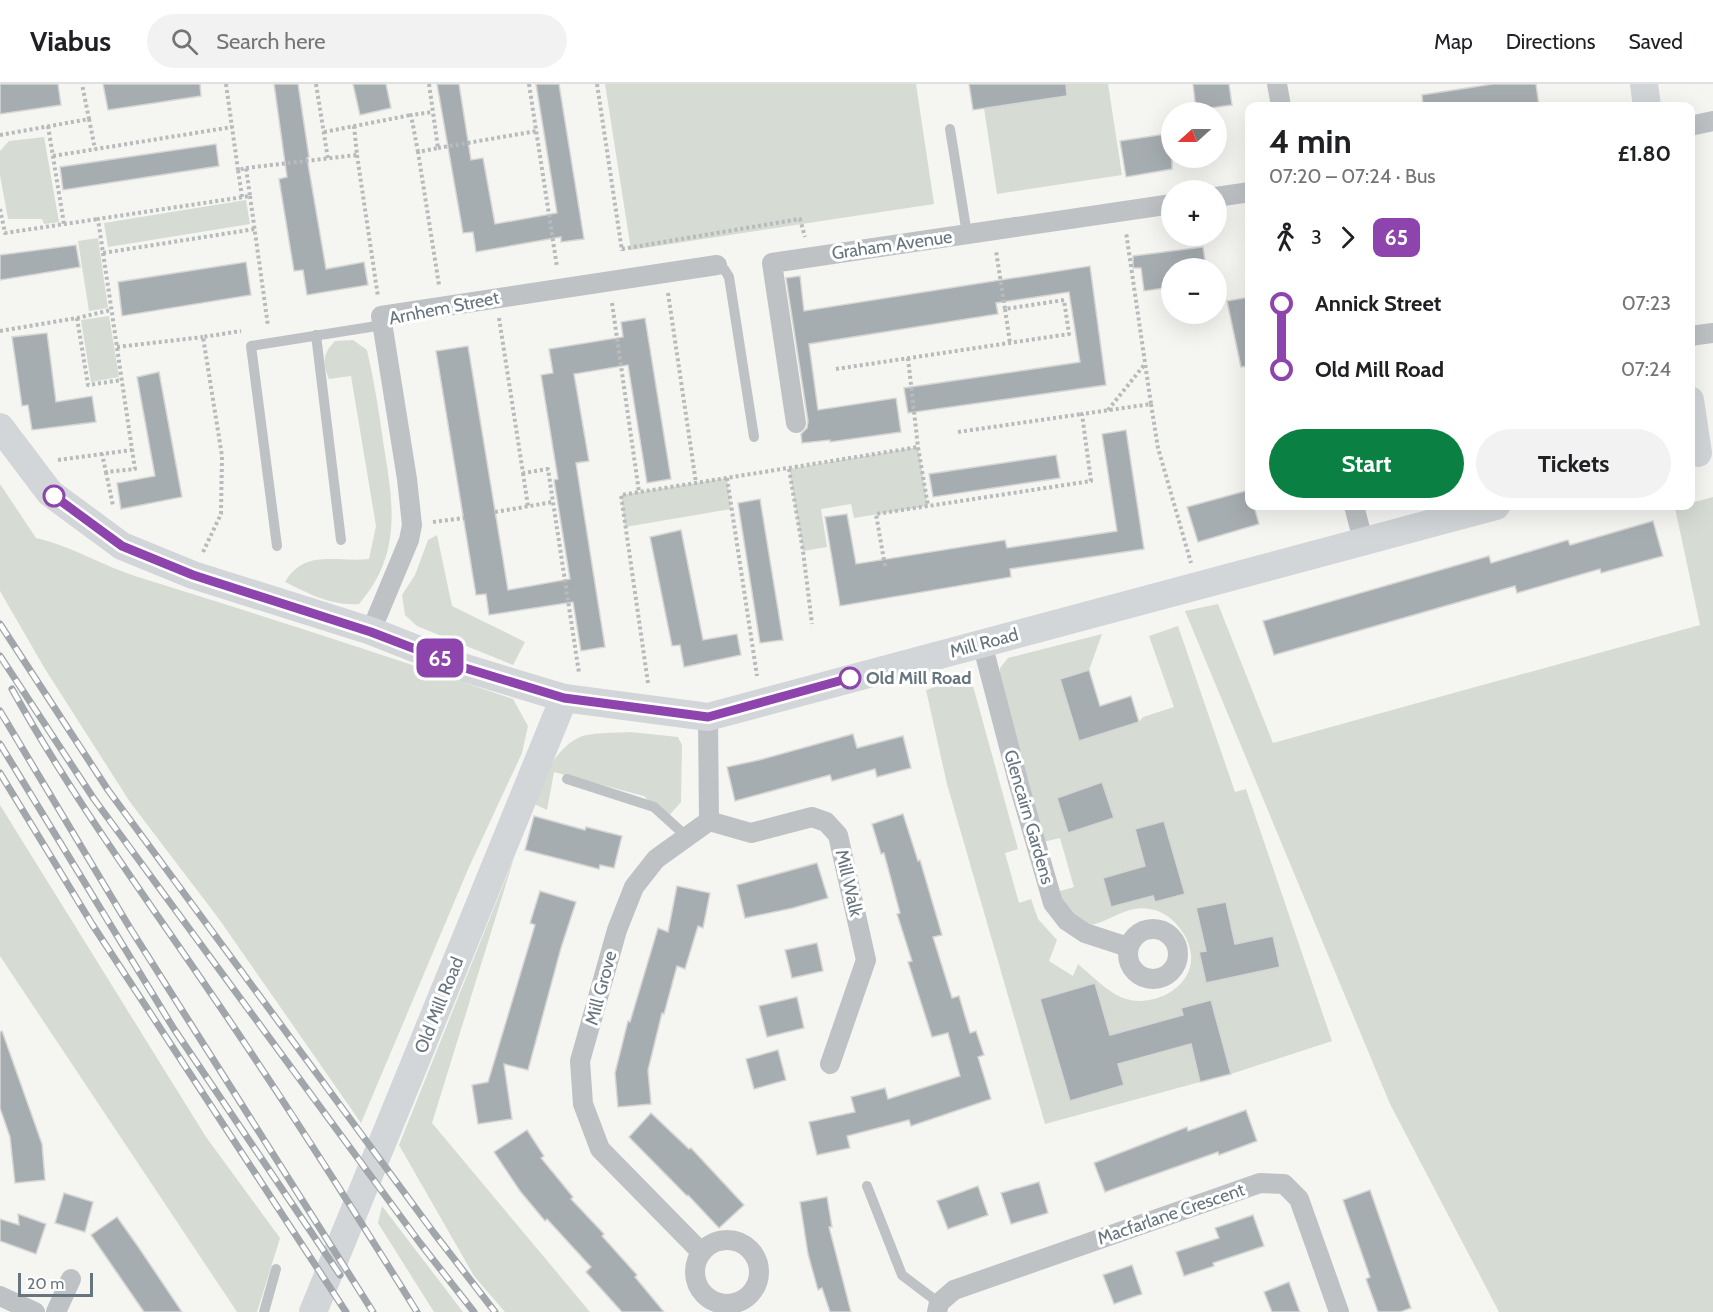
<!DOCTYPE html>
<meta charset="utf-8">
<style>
body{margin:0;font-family:Cabin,sans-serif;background:#f2f2f2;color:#202124;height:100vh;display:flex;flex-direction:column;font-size:22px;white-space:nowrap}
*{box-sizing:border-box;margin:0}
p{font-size:20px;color:#757577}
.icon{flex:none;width:33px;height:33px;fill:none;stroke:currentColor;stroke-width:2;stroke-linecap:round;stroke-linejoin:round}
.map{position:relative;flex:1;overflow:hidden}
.drawer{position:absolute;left:1245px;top:18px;width:450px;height:408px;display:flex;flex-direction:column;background:#fff;border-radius:12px;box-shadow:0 6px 24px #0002}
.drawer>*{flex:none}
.badge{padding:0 12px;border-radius:9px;font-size:21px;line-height:39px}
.needle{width:39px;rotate:249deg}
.buttons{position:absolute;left:1161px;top:18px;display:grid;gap:12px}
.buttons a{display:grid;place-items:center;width:66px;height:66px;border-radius:50%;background:#fff;box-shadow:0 6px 24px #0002;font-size:30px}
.scale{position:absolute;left:18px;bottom:15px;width:75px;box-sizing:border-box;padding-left:6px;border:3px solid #67757f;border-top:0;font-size:16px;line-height:21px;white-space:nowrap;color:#67757f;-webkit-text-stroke:4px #fff;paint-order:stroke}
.map>.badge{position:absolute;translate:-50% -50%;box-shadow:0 0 0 3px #fff}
.legs{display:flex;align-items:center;gap:9px;height:66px;padding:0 24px;font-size:20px}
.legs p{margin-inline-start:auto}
.summary{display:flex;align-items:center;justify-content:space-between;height:102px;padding:0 24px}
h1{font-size:33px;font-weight:700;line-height:45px}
.action{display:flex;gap:12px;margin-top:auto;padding:12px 24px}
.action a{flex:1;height:69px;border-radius:36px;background:#0b8043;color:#fff;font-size:24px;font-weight:700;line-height:69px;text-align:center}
.action a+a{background:#f2f2f2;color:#202124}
ul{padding:0 24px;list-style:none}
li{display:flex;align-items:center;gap:21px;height:66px;font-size:22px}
li i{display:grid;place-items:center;width:9px;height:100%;margin:0 8px;background:currentColor}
li i::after{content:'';width:15px;height:15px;margin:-8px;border:4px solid;border-radius:50%;background:#fff}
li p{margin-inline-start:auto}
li:first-child i{background:linear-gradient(#0000 50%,currentColor 0)}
li:last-child i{background:linear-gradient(currentColor 50%,#0000 0)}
header{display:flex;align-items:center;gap:36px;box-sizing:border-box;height:84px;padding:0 30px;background:#fff;border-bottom:2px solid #e0e0e0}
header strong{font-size:28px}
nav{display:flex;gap:33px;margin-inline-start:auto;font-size:21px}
.search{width:420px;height:54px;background:#f2f2f2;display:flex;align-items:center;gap:15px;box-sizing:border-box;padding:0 21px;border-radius:33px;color:#757577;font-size:22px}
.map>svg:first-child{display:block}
.green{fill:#d6dbd3;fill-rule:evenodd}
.building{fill:#a6adb1;stroke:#d6d6d4;stroke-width:1.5}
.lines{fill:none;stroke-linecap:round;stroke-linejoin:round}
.path{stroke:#b8bbbc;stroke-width:4;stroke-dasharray:3 3;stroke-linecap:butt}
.lane{stroke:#bec2c5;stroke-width:10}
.street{stroke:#bec2c5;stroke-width:20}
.secondary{stroke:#d2d6d9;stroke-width:28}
.rail-casing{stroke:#a0a6aa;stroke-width:7}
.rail{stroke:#fff;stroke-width:4.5;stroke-dasharray:14;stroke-linecap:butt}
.line-1-casing{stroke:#fff;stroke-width:14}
.line-1{stroke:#8e44ad;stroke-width:9}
.stop-1-dot{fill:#fff;stroke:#8e44ad;stroke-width:3}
.labels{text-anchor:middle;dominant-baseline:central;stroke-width:6;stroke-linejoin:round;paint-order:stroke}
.street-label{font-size:18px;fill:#67757f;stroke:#fff}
.stop-label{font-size:18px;font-weight:bold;fill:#67757f;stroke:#fff;text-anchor:start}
</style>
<header>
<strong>Viabus</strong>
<div class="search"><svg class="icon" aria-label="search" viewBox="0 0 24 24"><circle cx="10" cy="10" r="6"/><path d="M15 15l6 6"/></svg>Search here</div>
<nav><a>Map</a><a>Directions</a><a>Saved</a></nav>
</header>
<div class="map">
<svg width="1713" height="1228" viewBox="0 0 1713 1228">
<rect width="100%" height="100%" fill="#f5f5f2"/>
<g class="green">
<polygon points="605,0 916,0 934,120 631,166"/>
<polygon points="1034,0 1108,0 1122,91 997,110 984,24"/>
<polygon points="44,53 59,138 44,140 42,135 8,135 0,91 0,67 9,57"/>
<polygon points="246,116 250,140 108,163 104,139"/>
<polygon points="98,154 108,224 89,227 78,157"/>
<polygon points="109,232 119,293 91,298 81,236"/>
<path d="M353,256L367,266C374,297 379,327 383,357C393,418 403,469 359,520C331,522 310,510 285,498C305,464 337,479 369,475L376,442L351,292L329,295C322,279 323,269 335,257Z"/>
<polygon points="918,363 928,422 854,434 851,420 821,425 827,463 803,467 789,385"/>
<polygon points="727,394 731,425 625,443 621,411"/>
<path d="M0,400L36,454C72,462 103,482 138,493C264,532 388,572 513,615L528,642L522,669L469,783L361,1039L219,835L130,718L45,585L0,507Z"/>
<polygon points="1713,413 1713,1228 1499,1228 1390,1020 1185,527 1218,520 1273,659 1700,541 1675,424 1690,422 1691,419"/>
<polygon points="437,451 452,522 525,558 513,581 417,542 405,531 402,511 415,491 428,456"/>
<path d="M1178,542L1235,708L1246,705L1332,957L1231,990L1181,924L1183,931L1141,943L1149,972L1191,960L1200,998L1045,1040L947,700L926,606L970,591L1018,765L1005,769L1019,819L1031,815L1038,835L1057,856L1049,877L1073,892L1078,880C1091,891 1111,911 1126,915C1150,922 1183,909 1190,883C1196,861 1178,835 1158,827C1125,815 1107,845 1079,841L1057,808L1074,803L1060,754L1043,758L1000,591V584L1008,574L1102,550L1089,586L1079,656L1139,638L1143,633L1174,623L1149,552ZM1102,699L1114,734L1068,748L1057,714Z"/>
<path d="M630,648L678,653L682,661L681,718L666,735L644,712L554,688L547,726L532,719C544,695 553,667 578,654C588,648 617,649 630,648Z"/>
<polygon points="0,721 206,1053 280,1154 257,1228 237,1228 0,872"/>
<polygon points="514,774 432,1039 590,1228 505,1228 474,1192 399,1061"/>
<polygon points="382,1122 463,1228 434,1228 378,1139"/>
</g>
<g class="building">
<polygon points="0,0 58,0 61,21 0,30"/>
<polygon points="103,0 200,0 201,12 108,26"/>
<polygon points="274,0 298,0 309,73 307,74 326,185 364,178 368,201 307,211 303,186 294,187 279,95 287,93"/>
<polygon points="353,0 386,0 391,24 360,31"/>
<polygon points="437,0 459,0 471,76 483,74 495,140 557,129 536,0 559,0 584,155 561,158 561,153 476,168 473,148 463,149"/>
<polygon points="969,0 1066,0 1067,12 973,26"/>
<polygon points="1193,0 1229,0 1232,21 1196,26"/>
<polygon points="1493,0 1536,0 1539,22 1423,22 1422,11"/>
<polygon points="1172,49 1172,85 1126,93 1120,57"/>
<polygon points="216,60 219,82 63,106 60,83"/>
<polygon points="76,161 80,183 0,196 0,171"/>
<polygon points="1203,163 1206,184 1172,184 1172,203 1144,207 1141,184 1133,184 1133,172"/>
<polygon points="246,178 251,211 122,232 118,198"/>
<polygon points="1090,182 1106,301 908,329 904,304 1080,278 1069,208 996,219 998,230 809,260 818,326 896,314 901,348 830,358 830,356 802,359 801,350 807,344 808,337 786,194 800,192 804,227"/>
<polygon points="1250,213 1250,282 1241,283 1227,217"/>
<polygon points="645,234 671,395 647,399 628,281 574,290 589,377 576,379 605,563 581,567 573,518 489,531 486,510 476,511 436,267 468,262 508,506 570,495 554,396 558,395 541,291 553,289 549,265 623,253 621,238"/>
<polygon points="47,249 56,318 92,312 96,338 32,346 28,321 22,322 12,253"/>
<polygon points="159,288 182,413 121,425 117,399 155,392 137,293"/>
<polygon points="1126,346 1144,465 1010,485 1011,493 840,522 825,433 847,430 856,480 1005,456 1007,464 1117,447 1102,350"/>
<polygon points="1056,371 1060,394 933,413 929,390"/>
<polygon points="1249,406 1250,422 1254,422 1259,440 1198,458 1187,423"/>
<polygon points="760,415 783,556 760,559 738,419"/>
<polygon points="1653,437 1663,472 1601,489 1600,485 1517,509 1515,502 1274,571 1263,537 1489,472 1491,479 1568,456 1570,461"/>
<polygon points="681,446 703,556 737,550 741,571 684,583 680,561 672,562 650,453"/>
<polygon points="1089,586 1100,622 1131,612 1139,638 1079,657 1060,595"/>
<polygon points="853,650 857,664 903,652 911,684 877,693 875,685 832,697 830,691 735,717 727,683 759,676"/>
<polygon points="1102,698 1114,734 1068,749 1057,714"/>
<polygon points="903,730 918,777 920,776 942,851 933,853 952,914 959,912 970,949 976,947 984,971 978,973 991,1015 911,1042 909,1036 847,1052 850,1064 817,1071 809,1038 855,1028 851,1013 885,1004 888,1015 960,992 948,949 932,953 908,878 912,877 897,830 900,829 884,769 881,770 872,740"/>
<polygon points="534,732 585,746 586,743 622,752 614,784 600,781 599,785 525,766"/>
<polygon points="1164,737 1185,810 1155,818 1153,812 1111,823 1103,794 1145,782 1135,745"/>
<polygon points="817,779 828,814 793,824 745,834 737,801"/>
<polygon points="677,802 710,809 703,844 698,842 685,885 677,882 664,930 662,929 648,986 651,1020 618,1023 615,989 628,937 630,938 658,844 668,848"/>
<polygon points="540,807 576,818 561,864 528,986 504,980 512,1035 478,1040 472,1001 488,998 535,841 530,839"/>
<polygon points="1226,818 1235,860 1273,852 1280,883 1206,899 1199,868 1206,867 1196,824"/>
<polygon points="817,859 823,887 792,894 785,866"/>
<polygon points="1095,899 1110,951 1183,931 1181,924 1211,916 1231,990 1200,998 1191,960 1118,980 1124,1001 1070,1017 1040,915"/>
<polygon points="797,913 804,944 767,953 759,922"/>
<polygon points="2,947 42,1060 45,1096 15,1099 10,1053 0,1024 0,948"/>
<polygon points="778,966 786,996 754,1005 746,975"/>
<polygon points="1246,1026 1257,1057 1219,1071 1218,1068 1105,1108 1094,1079 1187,1043 1188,1047"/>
<polygon points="651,1029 689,1065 691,1064 744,1121 719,1144 688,1111 687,1112 629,1053"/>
<polygon points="527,1046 544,1072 541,1074 573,1113 571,1115 604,1150 602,1152 637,1191 635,1193 664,1228 622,1228 586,1188 591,1183 547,1135 545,1137 520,1107 494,1068"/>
<polygon points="1039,1098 1048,1129 1011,1140 1001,1109"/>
<polygon points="978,1102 988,1131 948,1145 937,1117"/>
<polygon points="1370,1106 1411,1224 1400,1228 1378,1228 1366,1195 1370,1193 1343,1116"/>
<polygon points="64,1109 93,1118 85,1148 55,1139"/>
<polygon points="827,1113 832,1143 829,1143 851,1228 830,1228 822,1204 818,1206 808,1170 800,1118"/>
<polygon points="18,1130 46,1140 36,1170 0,1157 0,1135 19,1141"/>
<polygon points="1253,1131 1264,1162 1213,1179 1214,1182 1184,1192 1176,1168 1219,1154 1215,1144"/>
<polygon points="117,1133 139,1164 182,1228 144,1228 91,1151"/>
<polygon points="1132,1181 1142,1210 1114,1220 1103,1191"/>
<polygon points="1289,1198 1300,1228 1272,1228 1264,1208"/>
</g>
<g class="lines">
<g class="path">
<polyline points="226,0 238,86"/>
<polyline points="316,0 328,75"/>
<polyline points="429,0 438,64 418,68 439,201"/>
<polyline points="529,0 557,183"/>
<polyline points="597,0 622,167"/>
<polyline points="89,35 95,65"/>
<polyline points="48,42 64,140"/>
<polyline points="324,48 411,31"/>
<polyline points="0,51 89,35 82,0"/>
<polyline points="438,64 537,47"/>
<polyline points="418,68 411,31 433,28"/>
<polyline points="357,71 378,213"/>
<polyline points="53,72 232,43"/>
<polyline points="246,84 357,71 354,42"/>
<polyline points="250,112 268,242"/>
<polyline points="242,113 238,86 246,84 250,112 98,135 103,169 255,145"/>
<polyline points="0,125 5,149 98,135"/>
<polyline points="622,165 800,135 805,153"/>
<path d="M103,169C114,241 124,313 135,385L106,388L102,370L132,366"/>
<polyline points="668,209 696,399"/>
<polyline points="612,219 639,408"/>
<polyline points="1005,225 1010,259"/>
<polyline points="77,234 88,301 122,296"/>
<polyline points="499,234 523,389 548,385 579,589"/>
<polyline points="0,247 77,234 111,226"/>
<polyline points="117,263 203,253"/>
<polyline points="908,274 918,363 928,422"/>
<polyline points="836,285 1069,250 1064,216 1005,225 996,167"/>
<polyline points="1151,320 1158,364 1191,479"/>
<polyline points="1108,326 1145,280"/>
<polyline points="958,348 1082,330"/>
<polyline points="58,376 102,370"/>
<polyline points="789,385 803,467 812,540"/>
<polyline points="106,388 113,422"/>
<polyline points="523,389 528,422"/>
<polyline points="727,394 757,592"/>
<polyline points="495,428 553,418"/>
<polyline points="433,438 464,434"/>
<polyline points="203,468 221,430 222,372 203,253 241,247"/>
<polyline points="885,482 876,430 1091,397 1082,330 1151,320 1126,148"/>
<polyline points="648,599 621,411 918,363"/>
</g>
<g class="lane">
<polyline points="950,45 967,150"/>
<polyline points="717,181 724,185 729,193 754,353"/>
<polyline points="316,251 341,456"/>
<polyline points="277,462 251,262 383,241"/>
<polyline points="567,695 654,723 686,752"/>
<polyline points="867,1102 902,1191 939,1219"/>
<polyline points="264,1228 276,1185"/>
</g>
<g class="street">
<polyline points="1277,0 1281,22"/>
<polyline points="1690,42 1713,37"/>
<polyline points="1216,113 1250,108"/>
<polyline points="1690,252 1713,249"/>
<polyline points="796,339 772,179 1172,120"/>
<polyline points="1354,422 1363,456"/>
<polyline points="371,547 409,456 412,441 407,395 381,232 717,181"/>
<polyline points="982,559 1019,701 1053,819 1067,837 1085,849 1128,863"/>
<polyline points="709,737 751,749 812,733 826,738 838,751 866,876 830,980"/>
<circle cx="1153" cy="870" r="25"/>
<circle cx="727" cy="1188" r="32"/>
<polyline points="701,1168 600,1065 583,1020 580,977 617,846 634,803 656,775 709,737 708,633"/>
<polyline points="0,1212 35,1228"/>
<polyline points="56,1228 71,1195"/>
<polyline points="937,1228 939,1219 954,1206 1260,1099 1284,1100 1299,1115 1339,1228"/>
</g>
<g class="secondary">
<polyline points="1644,0 1647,22"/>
<polyline points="1690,316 1698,369"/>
<polyline points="0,343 50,409 122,462 193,491 371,547 465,584 564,614 708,633 1496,422"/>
<polyline points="313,1228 564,614"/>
</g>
<defs>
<g id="rail">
<polyline points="0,540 108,706 434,1149 495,1228"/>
<polyline points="0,572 94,715 420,1159 474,1228"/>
<path d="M12,605C70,710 142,808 210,908C282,1013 350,1120 417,1228"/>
<polyline points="0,627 130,844 373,1228"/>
<polyline points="0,660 174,945 340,1191"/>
<polyline points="0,689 92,840 346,1228"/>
</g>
</defs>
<use href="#rail" class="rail-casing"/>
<use href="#rail" class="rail"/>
</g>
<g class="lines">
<defs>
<polyline id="line-1" points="54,412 122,462 193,491 371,548 465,584 564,614 708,633 850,594"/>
</defs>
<use href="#line-1" class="line-1-casing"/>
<use href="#line-1" class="line-1"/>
</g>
<g class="stop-1-dot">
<circle cx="54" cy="412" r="10"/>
<circle cx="850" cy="594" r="10"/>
</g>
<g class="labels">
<g class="street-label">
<text transform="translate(892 161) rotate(-8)">Graham Avenue</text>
<text transform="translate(444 224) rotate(-11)">Arnhem Street</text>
<text transform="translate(984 559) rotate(-15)">Mill Road</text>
<text transform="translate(1029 733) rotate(74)">Glencairn Gardens</text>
<text transform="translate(849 799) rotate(77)">Mill Walk</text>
<text transform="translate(601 904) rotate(-75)">Mill Grove</text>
<text transform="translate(439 921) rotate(-68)">Old Mill Road</text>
<text transform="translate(1171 1130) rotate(-19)">Macfarlane Crescent</text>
</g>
<g class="stop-label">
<text x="866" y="594">Old Mill Road</text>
</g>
</g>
</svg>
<div class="buttons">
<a><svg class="needle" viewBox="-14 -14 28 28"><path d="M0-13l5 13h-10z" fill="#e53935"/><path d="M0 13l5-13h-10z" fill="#757577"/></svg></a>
<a>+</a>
<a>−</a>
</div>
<div class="scale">20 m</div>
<b class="badge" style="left:440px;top:574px;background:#8e44ad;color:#fff">65</b>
<section class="drawer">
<div class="summary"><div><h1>4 min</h1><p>07:20 – 07:24 · Bus</p></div><b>£1.80</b></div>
<div class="legs"><svg class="icon" aria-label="walk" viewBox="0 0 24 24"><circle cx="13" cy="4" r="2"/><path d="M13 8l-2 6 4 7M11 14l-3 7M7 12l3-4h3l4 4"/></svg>3<svg class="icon" aria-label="forward" viewBox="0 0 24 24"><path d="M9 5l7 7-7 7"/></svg><b class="badge" style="background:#8e44ad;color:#fff">65</b></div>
<ul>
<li><i style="color:#8e44ad"></i><b>Annick Street</b><p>07:23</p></li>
<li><i style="color:#8e44ad"></i><b>Old Mill Road</b><p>07:24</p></li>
</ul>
<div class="action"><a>Start</a><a>Tickets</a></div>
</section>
</div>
